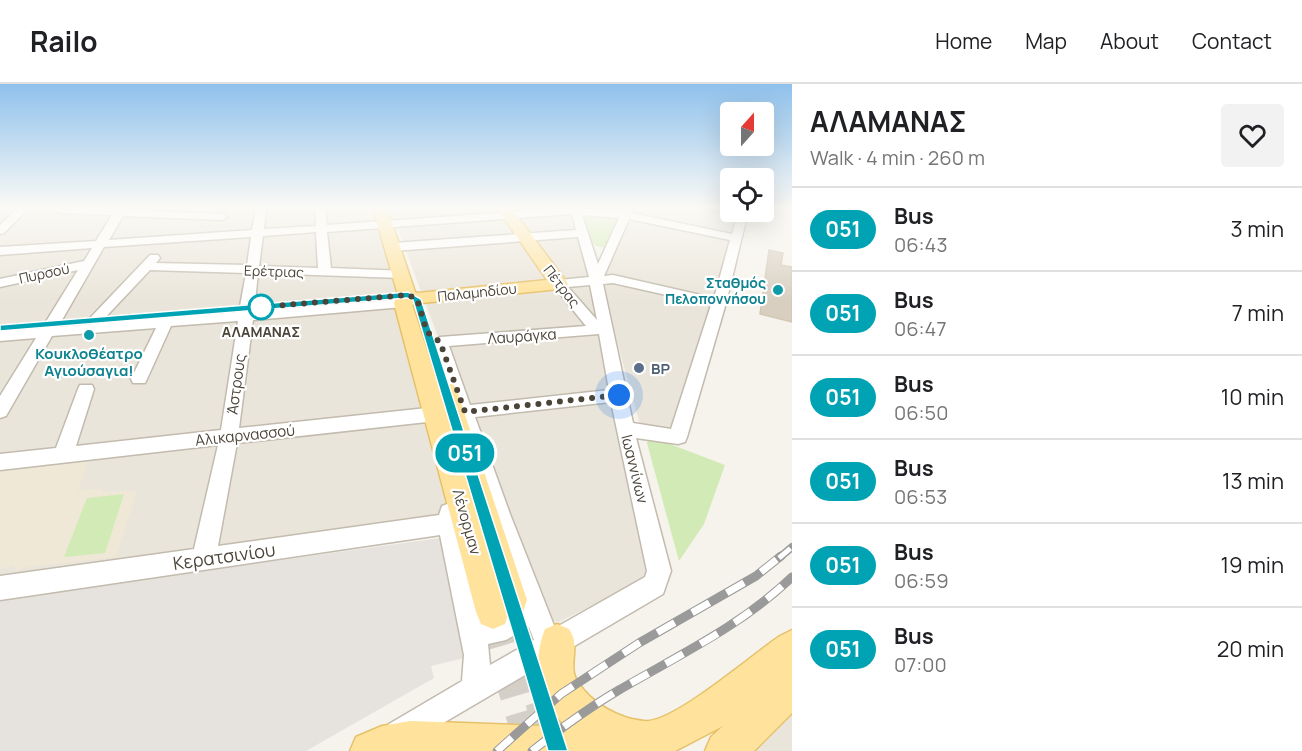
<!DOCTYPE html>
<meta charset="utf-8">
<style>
body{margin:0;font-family:Manrope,sans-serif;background:#f2f2f2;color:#202124;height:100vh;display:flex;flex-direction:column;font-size:22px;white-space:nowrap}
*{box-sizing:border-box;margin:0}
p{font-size:20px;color:#757577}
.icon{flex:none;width:33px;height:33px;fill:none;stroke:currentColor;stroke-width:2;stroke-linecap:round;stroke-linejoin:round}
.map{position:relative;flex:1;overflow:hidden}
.drawer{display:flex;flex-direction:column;background:#fff;width:510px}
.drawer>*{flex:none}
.badge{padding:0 12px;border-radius:20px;font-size:21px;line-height:39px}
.needle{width:39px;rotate:21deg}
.controls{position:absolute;left:720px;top:18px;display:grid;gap:12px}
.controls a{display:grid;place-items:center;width:54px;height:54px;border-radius:6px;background:#fff;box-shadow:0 6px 24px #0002;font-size:30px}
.you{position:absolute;width:30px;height:30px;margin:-15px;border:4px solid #fff;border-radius:50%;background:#1a73e8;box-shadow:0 0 0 9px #1a73e833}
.map>.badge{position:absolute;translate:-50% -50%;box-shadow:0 0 0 3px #fff}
.round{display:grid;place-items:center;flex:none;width:63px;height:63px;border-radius:6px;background:#f2f2f2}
.summary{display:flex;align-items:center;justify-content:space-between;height:102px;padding:0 18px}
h1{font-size:28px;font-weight:700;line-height:45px}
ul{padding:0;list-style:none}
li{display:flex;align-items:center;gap:18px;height:84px;padding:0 18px;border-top:2px solid #e0e0e0}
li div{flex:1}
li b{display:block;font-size:22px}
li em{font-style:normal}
li .badge{min-width:66px;font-weight:700;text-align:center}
header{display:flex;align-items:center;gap:36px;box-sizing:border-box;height:84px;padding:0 30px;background:#fff;border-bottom:2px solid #e0e0e0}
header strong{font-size:28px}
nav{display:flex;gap:33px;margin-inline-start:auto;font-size:21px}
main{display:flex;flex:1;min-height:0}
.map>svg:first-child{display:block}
.residential{fill:#eae5da}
.industrial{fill:#e6e2dd}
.education{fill:#efe8d6}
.green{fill:#d2eab5}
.building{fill:#d8cfc1;stroke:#d3c7b4;stroke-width:1.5}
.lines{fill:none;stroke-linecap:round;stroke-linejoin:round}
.major-tunnel{stroke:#d4d0c8;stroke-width:35;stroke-dasharray:35 17;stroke-linecap:butt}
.minor-casing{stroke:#c2bbae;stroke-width:3}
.major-casing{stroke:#e6c16a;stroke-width:3}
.minor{fill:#fff;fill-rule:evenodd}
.major{fill:#ffe39c;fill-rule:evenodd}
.rail-far1-casing{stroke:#9a9a9a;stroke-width:8}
.rail-casing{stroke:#9a9a9a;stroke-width:9}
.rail-far1{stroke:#fff;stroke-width:5;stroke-dasharray:15;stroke-linecap:butt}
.rail{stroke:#fff;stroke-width:7;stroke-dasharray:20;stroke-linecap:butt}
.line{fill:#00a3b4;stroke:#fff;stroke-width:1.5}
.walk{stroke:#4b4439;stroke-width:6;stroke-dasharray:0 10.8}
.culture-dot{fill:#0f9aa8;stroke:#fff;stroke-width:2}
.stop-dot{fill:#fff;stroke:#00a3b4;stroke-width:3}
.service-dot{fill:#5c6f8a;stroke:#fff;stroke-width:2}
.labels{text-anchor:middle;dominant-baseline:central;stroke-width:4.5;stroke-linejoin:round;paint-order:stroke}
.far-street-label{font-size:14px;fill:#4b4439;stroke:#fff}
.far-culture-label{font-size:14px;font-weight:bold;fill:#0d838f;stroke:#fff;text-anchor:end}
.far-stop-label{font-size:14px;font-weight:bold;fill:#4b4439;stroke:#fff}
.street-label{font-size:15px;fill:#4b4439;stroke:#fff}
.culture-label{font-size:15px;font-weight:bold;fill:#0d838f;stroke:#fff}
.service-label{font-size:15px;font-weight:bold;fill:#4e5e75;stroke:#fff;text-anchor:start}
.near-street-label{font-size:18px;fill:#4b4439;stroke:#fff}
</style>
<header>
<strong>Railo</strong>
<nav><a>Home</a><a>Map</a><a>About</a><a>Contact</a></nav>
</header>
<main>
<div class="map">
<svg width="792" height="667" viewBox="0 0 792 667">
<rect width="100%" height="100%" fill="#f6f3ec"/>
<g class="residential">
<polygon points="0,124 372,124 396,208 0,241"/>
<polygon points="390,124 570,124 592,202 652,491 559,538 543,534"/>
<polygon points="580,124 730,124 730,128 741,128 675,350 641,344 601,200 627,131 581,127"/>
<polygon points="395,221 448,420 443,436 0,507 0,254"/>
<polygon points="792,615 792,667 735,667"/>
</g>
<polygon class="industrial" points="440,454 469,573 431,582 434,594 306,667 0,667 0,515"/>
<polygon class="education" points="88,377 78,407 91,405 102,405 102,408 137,407 116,473 27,483 16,487 14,481 0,485 0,386"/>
<g class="green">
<path d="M581,129L620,132L606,163C588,166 586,143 581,129Z"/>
<polygon points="648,356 667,359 725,381 704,440 679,477 647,359"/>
<polygon points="124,410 105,469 64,473 87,414"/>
</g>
<polygon class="building" points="769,166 783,169 781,181 792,183 792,238 760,230"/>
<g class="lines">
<g class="major-tunnel">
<polyline points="512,517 558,667"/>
<polyline points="493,528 534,667"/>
</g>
<defs>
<g id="minor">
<polygon points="18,124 29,124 4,149 0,150 0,141"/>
<path d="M57,124H127L126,126L222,130L227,133L222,136L123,132L109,156L252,146L256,124H266L264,145L316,142L315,124H325L327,141L570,124L621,127L622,124H632L631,129L732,150L737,132L707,124H728L730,128H748L726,219L687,353L685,358L678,360L636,354L671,487L663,510L399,665L389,660L384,650L389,640L462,597L464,571L440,451L0,516V492L194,465L218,361L0,386V370L56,364L78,305L80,301H92L94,305L76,362L221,346L238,237L171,242L147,295L145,299H133L131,295L156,244L52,252L6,332L0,334V312L36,254L0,257V247L42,244L78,186L0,203V195L84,177L92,164L0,171V163L96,157L112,131L61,129L57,128ZM572,130L576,146L393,159L387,163L393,167L578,153L589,193L559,196L552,200L586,242L440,253L432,258L488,430L520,517C509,529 499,535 482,533L460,440L461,429L458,422L450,419L442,422L439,431L218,462L237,359L427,338L433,336L436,331L433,326L427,324L239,344L253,236L403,223L421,218L423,215L416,211L402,215L254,227L258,189L401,194L407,190L406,187L331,184L327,148ZM582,131L619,134L598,180ZM629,135L730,156L714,214L613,191L604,192ZM316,148L318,184L259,182L263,152ZM251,153L247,181L156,179L160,174L158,171H150L91,233L89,236L94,240L58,243L104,163ZM150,186L246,189L239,228L100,239ZM613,199L711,221L671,345L633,339L603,200ZM590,201L597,236L568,203ZM599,250L609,306L470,321L449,262ZM611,318L647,487L645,493L555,544L510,430L475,333ZM529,543L534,556L490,581L488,560L506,556Z"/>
</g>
<g id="major">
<polygon points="373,124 387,124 415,208 418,209 547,196 497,124 511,124 568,200 565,204 559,205 412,220 438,301 446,299 454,301 457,307 527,516 523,528 508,531 505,540 493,545 481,540 476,528 394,219 398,211"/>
<path d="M557,540L569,545C571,549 574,553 574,558C576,571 569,586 578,598C591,619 619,635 644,637C672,641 754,569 780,552L792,546V629L754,667H705L711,653L723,642L675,667H350L356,653L382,642L410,637L567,643C539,619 531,579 545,545Z"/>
</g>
</defs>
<use href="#minor" class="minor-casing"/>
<use href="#major" class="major-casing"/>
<use href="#minor" class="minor"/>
<use href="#major" class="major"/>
<defs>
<polyline id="rail-far1" points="779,474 792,463"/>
<g id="rail">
<polyline points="497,667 561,610 639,559 756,492 781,472"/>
<path d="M532,667C560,645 588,624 619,606C679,571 741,542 792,493"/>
</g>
</defs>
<use href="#rail-far1" class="rail-far1-casing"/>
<use href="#rail" class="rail-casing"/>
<use href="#rail-far1" class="rail-far1"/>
<use href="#rail" class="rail"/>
</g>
<linearGradient id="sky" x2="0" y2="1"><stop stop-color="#8fc1ec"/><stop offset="0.57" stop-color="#fbfaf6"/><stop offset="1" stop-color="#fbfaf6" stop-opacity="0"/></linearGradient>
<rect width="792" height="217" fill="url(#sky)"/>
<polygon class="line" points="408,208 421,215 568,667 548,667 413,216 407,214 0,247 0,241"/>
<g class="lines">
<polyline class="walk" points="261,223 408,211 417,215 427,248 440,258 465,328 619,311"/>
</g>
<g class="culture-dot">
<circle cx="778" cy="206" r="6"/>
<circle cx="89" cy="251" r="6"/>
</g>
<circle class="stop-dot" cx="261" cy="223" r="12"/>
<circle class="service-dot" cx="639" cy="284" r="6"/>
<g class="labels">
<g class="far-street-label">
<text transform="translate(274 187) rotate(2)">Ερέτριας</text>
<text transform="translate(44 189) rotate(-12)">Πυρσού</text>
<text transform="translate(562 202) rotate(52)">Πέτρας</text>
<text transform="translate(477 208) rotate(-6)">Παλαμηδίου</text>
</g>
<g class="far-culture-label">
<text x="766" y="198">Σταθμός<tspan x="766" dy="16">Πελοποννήσου</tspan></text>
</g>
<g class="far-stop-label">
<text x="261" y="247">ΑΛΑΜΑΝΑΣ</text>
</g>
<g class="street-label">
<text transform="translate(522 252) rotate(-4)">Λαυράγκα</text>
<text transform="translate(236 300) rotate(-82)">Άστρους</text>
<text transform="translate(245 351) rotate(-6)">Αλικαρνασσού</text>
<text transform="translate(635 385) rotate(76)">Ιωαννίνων</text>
<text transform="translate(467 438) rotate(74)">Λένορμαν</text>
</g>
<g class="culture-label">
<text x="89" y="269">Κουκλοθέατρο<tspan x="89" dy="17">Αγιούσαγια!</tspan></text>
</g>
<g class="service-label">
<text x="651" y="284">BP</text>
</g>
<g class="near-street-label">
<text transform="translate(224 472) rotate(-8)">Κερατσινίου</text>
</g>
</g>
</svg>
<div class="controls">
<a><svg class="needle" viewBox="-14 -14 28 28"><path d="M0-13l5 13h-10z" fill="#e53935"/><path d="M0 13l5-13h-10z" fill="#757577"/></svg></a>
<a><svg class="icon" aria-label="locate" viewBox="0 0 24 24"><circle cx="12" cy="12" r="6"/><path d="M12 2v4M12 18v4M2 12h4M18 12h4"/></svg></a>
</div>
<div class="you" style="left:619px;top:311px"></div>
<b class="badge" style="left:465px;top:369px;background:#00a3b4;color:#fff">051</b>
</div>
<section class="drawer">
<div class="summary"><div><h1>ΑΛΑΜΑΝΑΣ</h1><p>Walk · 4 min · 260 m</p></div><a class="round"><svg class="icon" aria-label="heart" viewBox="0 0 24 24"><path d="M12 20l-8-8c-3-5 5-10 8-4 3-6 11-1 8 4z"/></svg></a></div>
<ul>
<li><span class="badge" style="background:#00a3b4;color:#fff">051</span><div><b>Bus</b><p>06:43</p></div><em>3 min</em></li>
<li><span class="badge" style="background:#00a3b4;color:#fff">051</span><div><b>Bus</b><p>06:47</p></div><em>7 min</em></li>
<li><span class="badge" style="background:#00a3b4;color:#fff">051</span><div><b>Bus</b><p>06:50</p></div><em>10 min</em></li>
<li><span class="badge" style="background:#00a3b4;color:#fff">051</span><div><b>Bus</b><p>06:53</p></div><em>13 min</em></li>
<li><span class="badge" style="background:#00a3b4;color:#fff">051</span><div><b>Bus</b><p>06:59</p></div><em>19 min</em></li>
<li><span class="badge" style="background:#00a3b4;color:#fff">051</span><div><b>Bus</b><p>07:00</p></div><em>20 min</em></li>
</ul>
</section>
</main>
